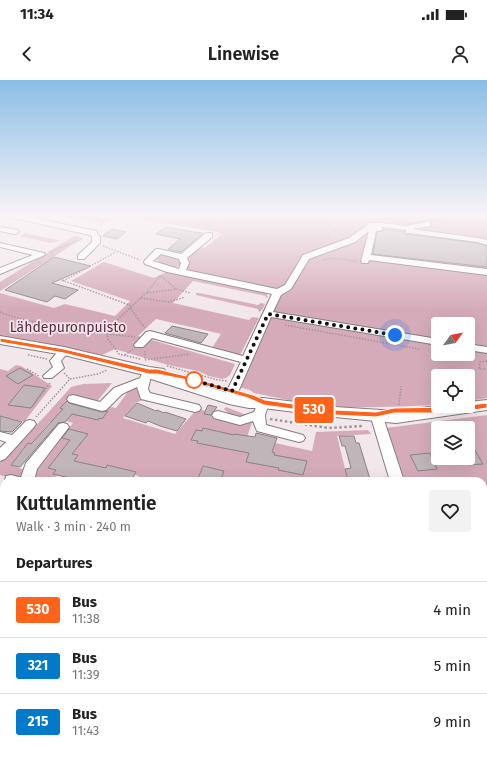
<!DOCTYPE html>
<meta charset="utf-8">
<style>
body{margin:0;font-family:"Fira Sans",sans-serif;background:#f2f2f2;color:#222;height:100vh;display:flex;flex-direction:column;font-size:15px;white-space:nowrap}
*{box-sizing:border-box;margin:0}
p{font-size:13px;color:#767676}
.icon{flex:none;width:22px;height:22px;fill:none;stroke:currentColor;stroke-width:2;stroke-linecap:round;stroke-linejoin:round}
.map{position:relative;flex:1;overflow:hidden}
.details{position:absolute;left:0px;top:397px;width:487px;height:280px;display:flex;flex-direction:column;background:#fff;border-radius:12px 12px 0 0;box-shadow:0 4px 16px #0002}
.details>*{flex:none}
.badge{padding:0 8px;border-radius:3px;font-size:14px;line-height:26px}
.needle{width:26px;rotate:58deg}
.tools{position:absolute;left:431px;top:237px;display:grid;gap:8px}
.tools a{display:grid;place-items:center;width:44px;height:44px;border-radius:4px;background:#fff;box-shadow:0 4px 16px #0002;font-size:20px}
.you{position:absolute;width:20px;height:20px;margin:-10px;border:3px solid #fff;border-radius:50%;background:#1a73e8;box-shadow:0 0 0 6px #1a73e833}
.map>.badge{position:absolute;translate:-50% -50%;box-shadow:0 0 0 2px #fff}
h2{padding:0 16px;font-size:15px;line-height:36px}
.round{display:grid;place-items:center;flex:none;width:42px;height:42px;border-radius:4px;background:#f2f2f2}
.head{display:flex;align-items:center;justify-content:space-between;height:68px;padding:0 16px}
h1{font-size:19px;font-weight:600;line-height:30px}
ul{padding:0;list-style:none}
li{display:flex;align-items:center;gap:12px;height:56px;padding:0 16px;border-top:1px solid #e0e0e0}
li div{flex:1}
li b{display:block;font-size:15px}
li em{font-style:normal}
li .badge{min-width:44px;font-weight:700;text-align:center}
.status{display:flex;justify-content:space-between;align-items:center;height:28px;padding:0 20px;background:#fff;direction:ltr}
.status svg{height:11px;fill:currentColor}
header{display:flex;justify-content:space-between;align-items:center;height:52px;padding:0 16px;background:#fff;font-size:18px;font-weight:600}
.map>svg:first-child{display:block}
.green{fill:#d5abba;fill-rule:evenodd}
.building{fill:#c0b5b9;stroke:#8c8286}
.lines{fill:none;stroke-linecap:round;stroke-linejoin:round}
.minor-casing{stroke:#867c80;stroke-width:2}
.major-casing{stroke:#867c80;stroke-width:2}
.path-far2{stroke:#9e9699;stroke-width:1.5;stroke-dasharray:1.5 1.5;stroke-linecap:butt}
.path-far1{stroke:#9e9699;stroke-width:2.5;stroke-dasharray:2.5 2.5;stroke-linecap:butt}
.path{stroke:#9e9699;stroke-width:3;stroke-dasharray:3 3;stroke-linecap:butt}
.minor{fill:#fff;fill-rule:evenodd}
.major{fill:#fff;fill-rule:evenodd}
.line{fill:#ff6319;stroke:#fff}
.walk{stroke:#110e0f;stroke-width:4;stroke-dasharray:0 7.2}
.stop-dot{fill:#fff;stroke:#ff6319;stroke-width:2}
.labels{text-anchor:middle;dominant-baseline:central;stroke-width:3.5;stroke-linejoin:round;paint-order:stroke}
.park-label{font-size:14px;fill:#612a42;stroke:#f2e7eb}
</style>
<div class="status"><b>11:34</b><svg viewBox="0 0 49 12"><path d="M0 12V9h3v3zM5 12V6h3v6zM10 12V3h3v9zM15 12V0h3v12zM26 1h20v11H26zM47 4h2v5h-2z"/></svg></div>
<header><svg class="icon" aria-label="back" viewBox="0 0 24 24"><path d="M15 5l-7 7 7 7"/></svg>Linewise<svg class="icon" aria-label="person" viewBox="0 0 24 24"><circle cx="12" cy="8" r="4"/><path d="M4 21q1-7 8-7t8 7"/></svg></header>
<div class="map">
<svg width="487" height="677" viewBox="0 0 487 677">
<rect width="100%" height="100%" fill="#f2e7eb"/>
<g class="green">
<path d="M47,134H487V318L468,321V296H438V325C406,326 374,328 342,327C313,326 283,319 254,313L250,310L235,306L277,213L201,195L184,188L186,178L199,167L205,168L223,153L116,135L104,143ZM438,244H468V274H438Z"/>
<polygon points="26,153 61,161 50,163 19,156"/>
<polygon points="74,156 83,158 0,211 0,202"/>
<path d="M158,174L177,179H181L182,184C172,191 163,185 155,178Z"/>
<polygon points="104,182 154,198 168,191 266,213 268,217 265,218 266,216 193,201 173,223 249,240 252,237 259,238 240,275 212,268 221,254 156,239 138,256 235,284 230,295 226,298 222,299 209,296 198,291 168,285 115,269 102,275 34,261 0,257 0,213 54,228 65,224 115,236 130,221 71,201"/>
<polygon points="196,213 199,213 258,225 261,223 265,224 262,230 259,232 258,229 200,216 196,215"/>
<polygon points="16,285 21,286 52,306 24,342 0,336 0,289 8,291"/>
<path d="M112,303L95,324L116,328L130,309L141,307L144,320L137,322L123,338L175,354L198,328L215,335L217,339L233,340L234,338L224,329L226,327L249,336L253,340L247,357L312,371L316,352L368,350L371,354L337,356L348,401H220L224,391L203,386L197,401H136L139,396L135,395L136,392L113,387L104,401H67L68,398L57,395L52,401H35C30,388 64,354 73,343L66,341L62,345L50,342L31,364L28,363L16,378H17L12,385L27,391L19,401L0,395V382L46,335L71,307L83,304Z"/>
<path d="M487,335V462H483V401H405L386,348ZM438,348H468V378H438Z"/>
<polygon points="4,424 4,478 0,477 0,429"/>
<polygon points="2,513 4,513 4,583 0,582 0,516"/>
<polygon points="284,673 399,673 399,677 293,677 284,674"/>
</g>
<g class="building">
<polygon points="393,134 444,134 445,137 409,144"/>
<polygon points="166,147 194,152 203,153 181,172 168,169 180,159 156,154"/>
<polygon points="112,149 126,152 117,159 103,156"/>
<polygon points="384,150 404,152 406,154 477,163 487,166 487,187 373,174 377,152"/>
<polygon points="54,177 91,186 52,203 78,210 65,219 55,216 47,222 5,210"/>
<polygon points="172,246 208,254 201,263 165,253"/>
<polygon points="20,288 33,295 18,304 6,296"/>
<polygon points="24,305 45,308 31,328 8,325"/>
<polygon points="67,321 69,323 102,332 108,331 102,339 99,338 98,340 72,334 65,342 58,343 20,387 11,385 28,363 31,364 63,329 60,328"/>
<polygon points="137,323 156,331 157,330 164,333 165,332 186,339 177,351 160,346 148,341 146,343 125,336"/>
<polygon points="208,325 217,327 211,335 204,334"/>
<polygon points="0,336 22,342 12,352 0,351"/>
<polygon points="203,348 234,355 234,354 255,357 256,353 277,358 272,372 275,373 274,375 307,381 303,395 278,390 279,388 246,382 249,373 197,363 198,361 191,360 196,350 202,351"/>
<polygon points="69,349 88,354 72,374 78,375 74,381 106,388 107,385 136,392 131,401 83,401 53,394 56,390 48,388 70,360 62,358"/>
<polygon points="339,356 354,356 356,363 359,363 370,399 348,400 345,389 351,388 345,366 342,366"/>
<polygon points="468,369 474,369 483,384 468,385"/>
<polygon points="430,373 437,389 418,391 410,375"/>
<polygon points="203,386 224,391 220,401 197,401"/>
</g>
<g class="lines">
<defs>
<g id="minor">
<polygon points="1,134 15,134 96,151 100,157 100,163 84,179 78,179 78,175 92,162 92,157 90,155 5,136"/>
<path d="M427,142H430V146L412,149L478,158L487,160V165L477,162L409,153H406V150L382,147V150L376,151L371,175L487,189V195L369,180L368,183H362L361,181L369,151L355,162L309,179L291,209L281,215L273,232L438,259V265L271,237L235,319L233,322H225L223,319L241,282L152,258L143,267H135L134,265L146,252L150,251L243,276L272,214L167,192L145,184L144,182L145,180L156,169H159L181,174L206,153H212V157L187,178L189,183L186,190L277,209L285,205L303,175L349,158L370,143H381L406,146ZM161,174L179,179L181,183L179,189L153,181Z"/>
<polygon points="0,147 18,150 19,152 15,154 0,151"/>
<polygon points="0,163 44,173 45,175 0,194 0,188 33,175 0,167"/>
<polygon points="468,264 487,267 487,273 468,270"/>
<polygon points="64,268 69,271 61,281 64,288 52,298 44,298 43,296 53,287 50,281 60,269"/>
<polygon points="146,293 150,294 151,296 148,309 150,313 199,325 201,328 199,331 195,332 141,319 137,307 122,314 106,330 102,331 69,322 67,319 69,316 73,315 100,322 114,308 140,298 142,294"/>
<polygon points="263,319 267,320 269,323 265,335 266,345 303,355 305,358 303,361 299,362 257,351 253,341 240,345 214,338 212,335 214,332 218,331 240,337 254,332 259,320"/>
<polygon points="376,330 380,331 382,334 404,401 390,401 370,334 372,331"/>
<polygon points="30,340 34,341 36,344 34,347 5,379 0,381 0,368 6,362 0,360 0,352 12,355 26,341"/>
<polygon points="63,343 67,344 69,347 37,389 34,401 5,401 6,396 11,395 19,397 20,400 26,383 59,344"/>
<rect x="483" y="462" width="4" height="14"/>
<polygon points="0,599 4,600 4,618 0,617"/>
<polygon points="483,649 487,651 487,677 480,677 478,673 483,673"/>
<polygon points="95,673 115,673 114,677 94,677"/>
<polygon points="181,673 210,673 212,677 183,677"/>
</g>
<polygon id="major" points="0,256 64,267 149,287 164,289 166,292 165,294 231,314 249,318 263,318 335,327 396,331 438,326 468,326 468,322 487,320 487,330 396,343 335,337 263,328 249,328 229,324 148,298 144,295 64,275 0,264"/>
</defs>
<use href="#minor" class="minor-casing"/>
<use href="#major" class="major-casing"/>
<g class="path-far2">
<polyline points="74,134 120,134"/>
<polyline points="198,134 210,137 297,141 317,140 352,134"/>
<polyline points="308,134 335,150 329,155 328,160"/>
<polyline points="331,134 334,137"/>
<polyline points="358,134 370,137"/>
<polyline points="90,143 94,135"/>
<polyline points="100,145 119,135"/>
<polyline points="207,149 206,144 213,134"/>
<polyline points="217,154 226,151 235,138 246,134"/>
<polyline points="103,166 140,180"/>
<polyline points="50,172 82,159"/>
<polyline points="323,180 334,178 358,182"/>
<polyline points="161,196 176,209"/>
<polyline points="59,199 132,226"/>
<polyline points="63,201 116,172"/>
<polyline points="147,213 177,209 190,213"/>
<polyline points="141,218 169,222 185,217"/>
<polyline points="130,228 145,248"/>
<path d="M0,232C32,245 74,247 109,250"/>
<polyline points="285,245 419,269"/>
<polyline points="107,254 135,257"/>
<polyline points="145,271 145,280 190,274"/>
<polyline points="28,275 47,279"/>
<polyline points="125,275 133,269"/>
<polyline points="140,279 119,274 108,259 107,254 114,243 146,213 161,195"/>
<polyline points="487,281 480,282 479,289 487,289"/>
<polyline points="167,286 218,300 227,301"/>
<polyline points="27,289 39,296"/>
<polyline points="64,293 70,299"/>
<polyline points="399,325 401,306"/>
<polyline points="33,326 50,303"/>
<polyline points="36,337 70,299 98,294 107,290"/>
</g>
<g class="path-far1">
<polyline points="270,339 329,348 363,346"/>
<polyline points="0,425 4,420"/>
</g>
<g class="path">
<polyline points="0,547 4,552"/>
<polyline points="0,569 4,566"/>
<polyline points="0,587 4,588"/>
<polyline points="0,627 4,629"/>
<polyline points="0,673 7,674"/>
<polyline points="127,673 139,677"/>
<polyline points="260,673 272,677"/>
<polyline points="171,677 172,673"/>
</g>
<use href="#minor" class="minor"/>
<use href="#major" class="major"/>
</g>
<linearGradient id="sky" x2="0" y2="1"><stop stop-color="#8bbee5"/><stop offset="0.59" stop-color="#f9f4f6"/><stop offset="1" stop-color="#f9f4f6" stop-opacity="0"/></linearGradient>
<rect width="487" height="229" fill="url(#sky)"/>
<polygon class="line" points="0,258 64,269 149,289 157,289 186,296 253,315 265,320 335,330 376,332 394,328 452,327 487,323 487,328 452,333 394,333 376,337 335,335 264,325 248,318 183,299 157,294 149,294 64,273 0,262"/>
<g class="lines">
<polyline class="walk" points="194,300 189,299 232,311 268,234 395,255"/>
</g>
<circle class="stop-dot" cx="194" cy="300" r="8"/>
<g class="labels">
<g class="park-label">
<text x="68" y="247">Lähdepuronpuisto</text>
</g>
</g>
</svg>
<div class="tools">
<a><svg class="needle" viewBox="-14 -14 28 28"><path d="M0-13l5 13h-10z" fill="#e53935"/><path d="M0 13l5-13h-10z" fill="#767676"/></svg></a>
<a><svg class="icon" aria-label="locate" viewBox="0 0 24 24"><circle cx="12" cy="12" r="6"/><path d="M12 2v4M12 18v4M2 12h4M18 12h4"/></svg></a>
<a><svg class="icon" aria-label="layers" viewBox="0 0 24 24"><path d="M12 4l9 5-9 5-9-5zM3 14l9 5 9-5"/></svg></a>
</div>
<div class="you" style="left:395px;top:255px"></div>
<b class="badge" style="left:314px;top:330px;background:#ff6319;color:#fff">530</b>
<section class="details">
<div class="head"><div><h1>Kuttulammentie</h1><p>Walk · 3 min · 240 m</p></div><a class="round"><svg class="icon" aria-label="heart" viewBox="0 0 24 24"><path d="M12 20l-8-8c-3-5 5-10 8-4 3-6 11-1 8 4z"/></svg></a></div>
<h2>Departures</h2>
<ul>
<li><span class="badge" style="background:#ff6319;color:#fff">530</span><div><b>Bus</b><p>11:38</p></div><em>4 min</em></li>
<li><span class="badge" style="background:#007ac9;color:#fff">321</span><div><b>Bus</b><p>11:39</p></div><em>5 min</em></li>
<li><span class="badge" style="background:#007ac9;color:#fff">215</span><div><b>Bus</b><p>11:43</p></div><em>9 min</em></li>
</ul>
</section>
</div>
